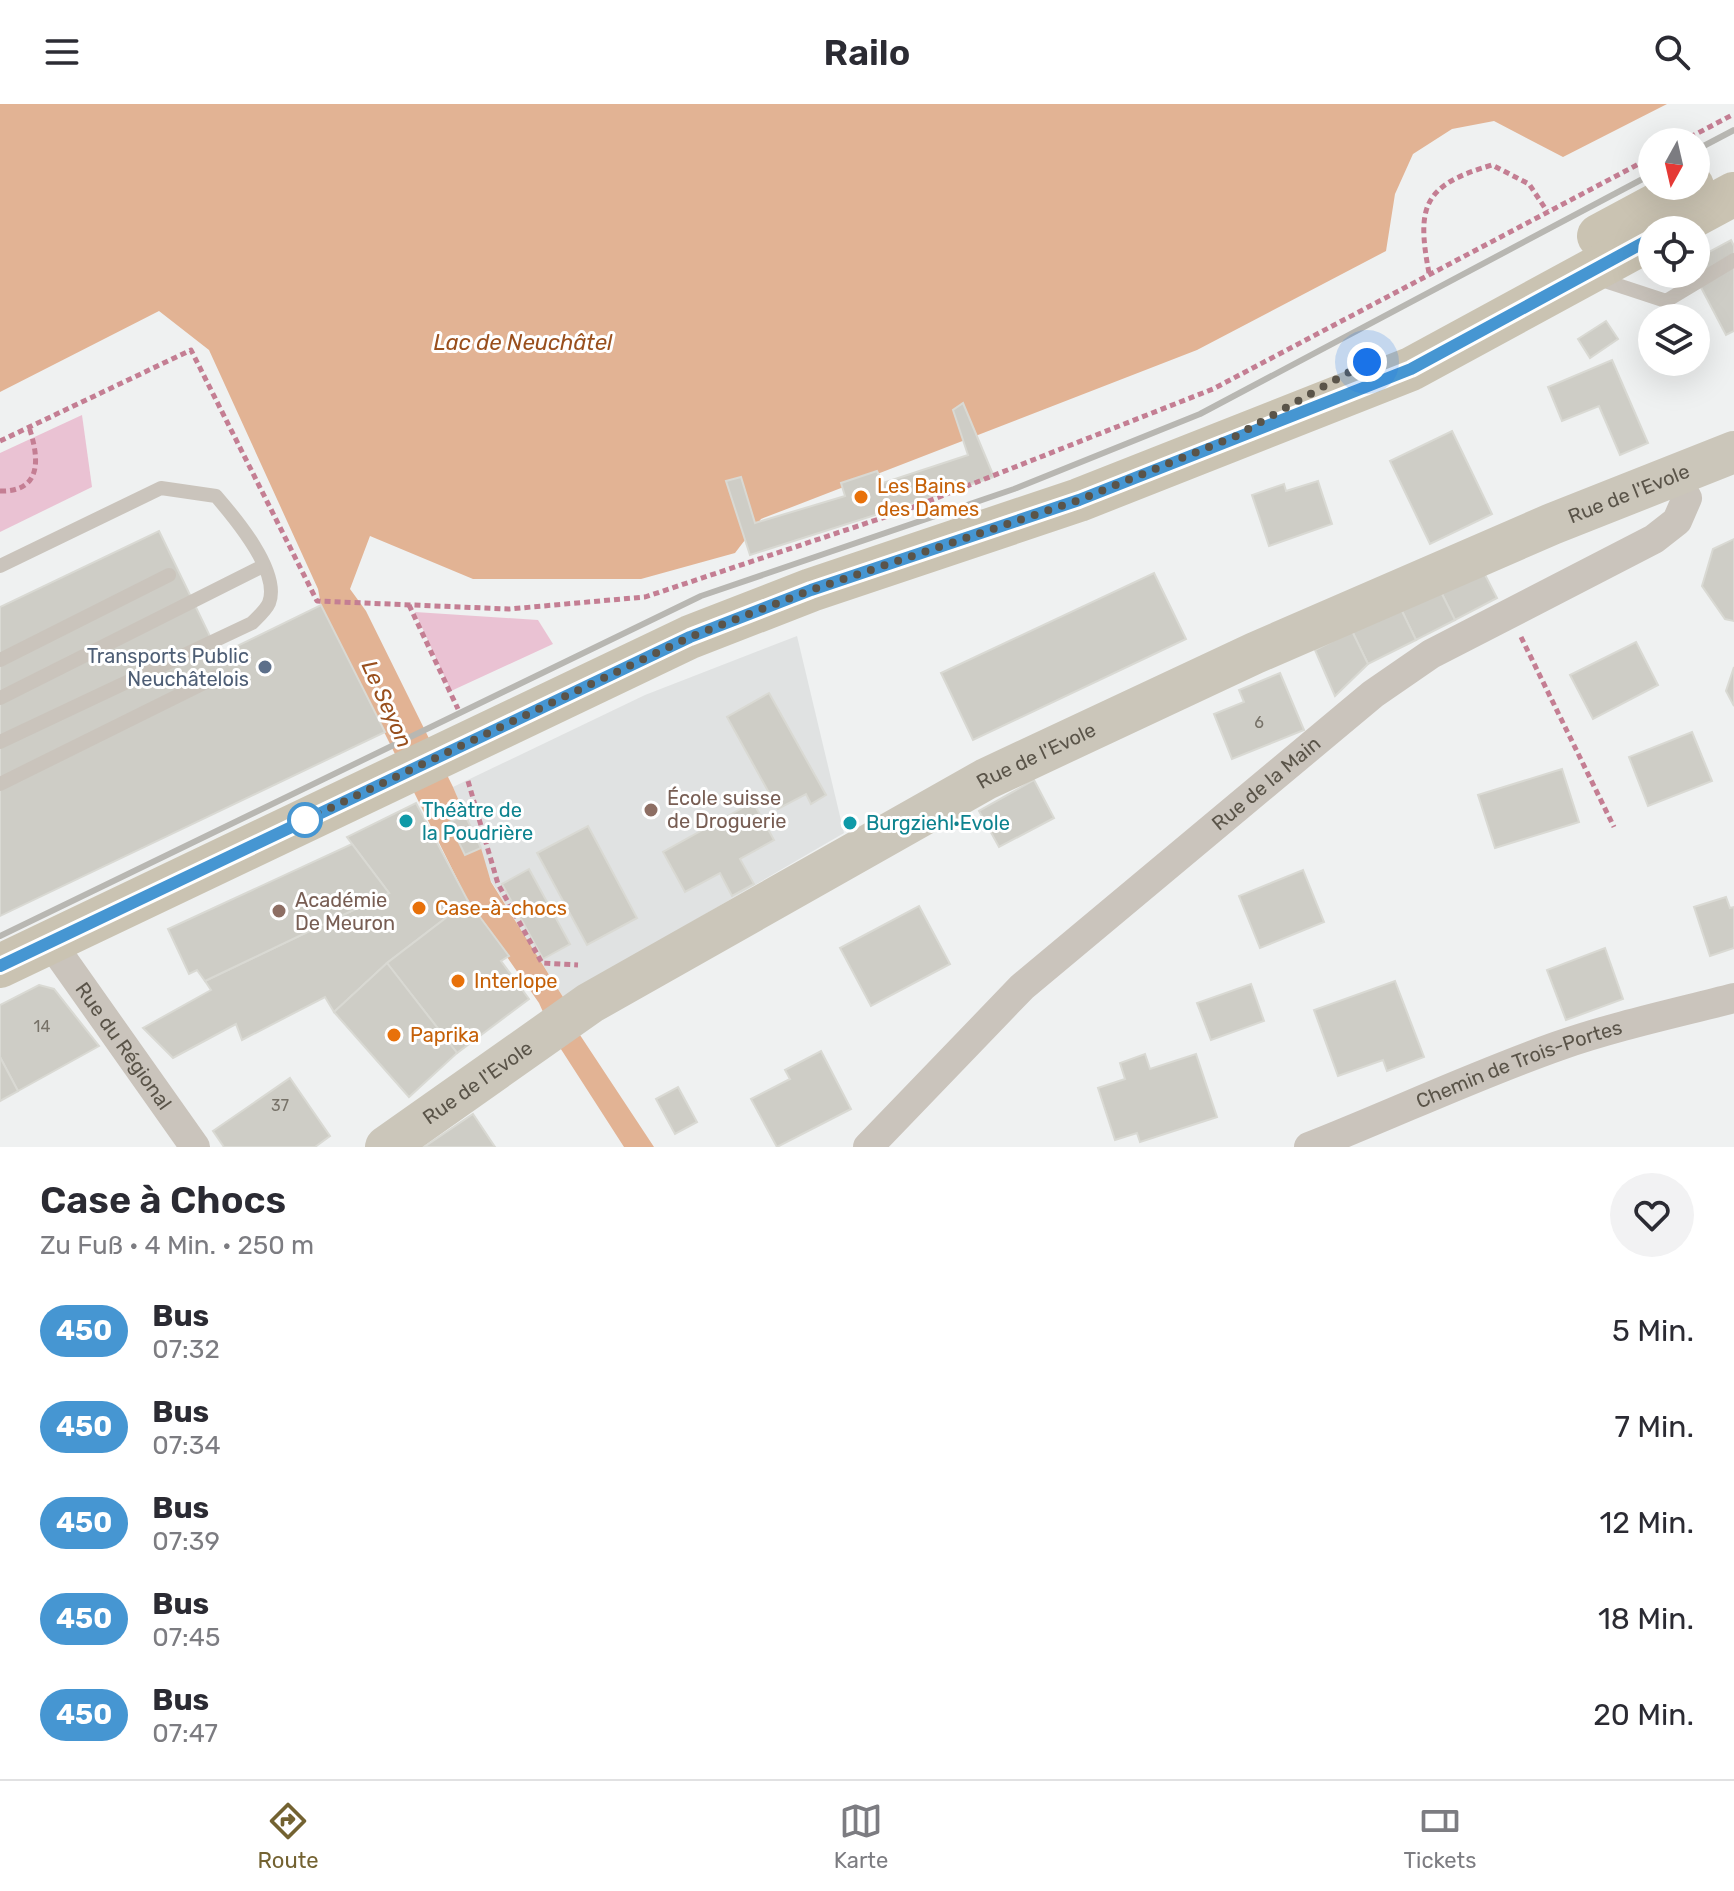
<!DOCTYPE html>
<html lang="de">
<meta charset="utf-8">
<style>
body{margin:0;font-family:Rubik,sans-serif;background:#f2f2f3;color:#2b2b33;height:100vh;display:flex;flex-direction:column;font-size:30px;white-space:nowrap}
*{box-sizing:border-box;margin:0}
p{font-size:26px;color:#7c7c81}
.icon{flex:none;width:44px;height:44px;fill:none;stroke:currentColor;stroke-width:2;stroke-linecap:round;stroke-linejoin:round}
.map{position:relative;height:1043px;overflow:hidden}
.side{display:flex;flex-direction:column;background:#fff;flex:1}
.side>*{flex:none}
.badge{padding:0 16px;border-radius:26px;font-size:28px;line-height:52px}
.needle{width:52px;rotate:188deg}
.buttons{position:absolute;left:1638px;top:24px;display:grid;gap:16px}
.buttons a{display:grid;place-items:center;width:72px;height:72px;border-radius:50%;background:#fff;box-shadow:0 8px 32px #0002;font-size:40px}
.you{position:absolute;width:40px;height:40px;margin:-20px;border:6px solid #fff;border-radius:50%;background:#1a73e8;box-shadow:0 0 0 12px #1a73e833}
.map>.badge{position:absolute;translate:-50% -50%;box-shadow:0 0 0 4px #fff}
.round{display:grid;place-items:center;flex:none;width:84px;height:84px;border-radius:42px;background:#f2f2f3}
.overview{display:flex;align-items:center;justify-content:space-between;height:136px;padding:0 40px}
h1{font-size:38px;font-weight:600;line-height:60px}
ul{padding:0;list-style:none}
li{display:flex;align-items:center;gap:24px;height:96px;padding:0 40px}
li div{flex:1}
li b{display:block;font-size:30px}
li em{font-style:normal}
li .badge{min-width:88px;font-weight:700;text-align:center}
header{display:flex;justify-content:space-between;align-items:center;height:104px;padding:0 40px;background:#fff;font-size:36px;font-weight:600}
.tab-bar{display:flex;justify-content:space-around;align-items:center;height:112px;border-top:2px solid #e1e1e2;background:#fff;font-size:22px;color:#7c7c81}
.tab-bar a{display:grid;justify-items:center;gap:4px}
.tab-bar .active{color:#736231}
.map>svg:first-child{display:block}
.education{fill:#e0e2e2}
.green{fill:#eac2d3}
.water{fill:#e2b394}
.building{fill:#cecdc6;stroke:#d9d9d3;stroke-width:2}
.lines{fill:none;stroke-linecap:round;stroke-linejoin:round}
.path{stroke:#c47e93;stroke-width:5;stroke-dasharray:6 4;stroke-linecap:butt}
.lane{stroke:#cac4bc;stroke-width:14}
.street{stroke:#cac4bc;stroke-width:30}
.secondary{stroke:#cbc6ba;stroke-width:42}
.primary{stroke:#cac3b2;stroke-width:44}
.rail{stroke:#b8b7b2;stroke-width:6}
.line-casing{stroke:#fff;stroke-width:18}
.line{stroke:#4696d2;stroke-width:12}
.walk{stroke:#5a5449;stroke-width:8;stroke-dasharray:0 14.4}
.food-dot{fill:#e8710a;stroke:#fff;stroke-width:3}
.service-dot{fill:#5c6f8a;stroke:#fff;stroke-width:3}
.education-dot{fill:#8d6e63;stroke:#fff;stroke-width:3}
.stop-dot{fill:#fff;stroke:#4696d2;stroke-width:4}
.culture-dot{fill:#0f9aa8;stroke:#fff;stroke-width:3}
.labels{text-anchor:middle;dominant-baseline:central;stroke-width:6;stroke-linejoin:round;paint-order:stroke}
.number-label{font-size:16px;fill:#777268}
.food-label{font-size:20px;fill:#c56008;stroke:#fff;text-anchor:start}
.street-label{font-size:20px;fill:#5a5449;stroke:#fff}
.service-label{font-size:20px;fill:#4e5e75;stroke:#fff;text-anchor:end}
.education-label{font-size:20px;fill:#785e54;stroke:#fff;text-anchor:start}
.culture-label{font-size:20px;fill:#0d838f;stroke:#fff;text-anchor:start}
.water-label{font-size:22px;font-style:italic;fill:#994f1d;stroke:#fff}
</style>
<header><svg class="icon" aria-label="menu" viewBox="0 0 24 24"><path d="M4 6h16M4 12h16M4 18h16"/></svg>Railo<svg class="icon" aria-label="search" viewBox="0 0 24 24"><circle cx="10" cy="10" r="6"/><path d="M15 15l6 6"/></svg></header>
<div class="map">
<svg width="1734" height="1043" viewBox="0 0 1734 1043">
<rect width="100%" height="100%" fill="#eff1f1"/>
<polygon class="education" points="797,532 844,729 563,893 491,777 453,683 645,591"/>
<g class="green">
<polygon points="82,311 92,383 0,428 0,349"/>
<polygon points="415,508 538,516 553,540 451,587"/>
</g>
<polygon class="water" points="0,0 1667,0 1563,53 1494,17 1452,25 1413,50 1395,90 1386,147 1197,246 761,415 735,449 641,475 473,475 370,432 350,485 366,507 453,683 465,711 450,718 481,744 491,778 563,893 578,928 654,1043 624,1043 557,939 539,899 468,797 321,501 318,485 209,246 159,207 0,288"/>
<g class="building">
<polygon points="1731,136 1734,142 1734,227 1726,231 1694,170 1696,155"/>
<polygon points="1606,217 1618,235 1590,254 1578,235"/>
<polygon points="1612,256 1648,339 1620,351 1599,302 1562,317 1548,283"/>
<polygon points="963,299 994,373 750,451 726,377 741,373 755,419 845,392 841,379 877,367 883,379 968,351 953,306"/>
<polygon points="1452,327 1492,410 1430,440 1390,357"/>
<polygon points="1318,377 1332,420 1269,442 1252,391 1284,380 1286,387"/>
<polygon points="159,427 219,551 321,501 385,628 0,812 0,503"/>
<polygon points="1734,435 1734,517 1725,515 1702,482 1713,445"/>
<polygon points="1481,463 1497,494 1455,516 1439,484"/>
<polygon points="1154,469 1186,535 973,636 941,569"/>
<polygon points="1439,484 1455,516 1416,536 1400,503"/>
<polygon points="1400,503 1416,536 1368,560 1352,527"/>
<polygon points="1352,527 1368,560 1335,592 1315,546"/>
<polygon points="1636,538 1658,581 1593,615 1570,571"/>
<polygon points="1734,563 1734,602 1726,587"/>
<polygon points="1280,569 1304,626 1232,655 1214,610 1244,598 1239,586"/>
<polygon points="769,589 826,691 811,700 806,690 778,705 727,613"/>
<polygon points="1692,628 1712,677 1648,702 1629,653"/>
<polygon points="1562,665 1579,718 1495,744 1478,691"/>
<polygon points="1034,676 1054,714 999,743 979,707"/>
<polygon points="753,698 774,736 740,755 754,780 732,792 720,769 685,788 663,748"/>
<polygon points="416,699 468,797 387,859 334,908 325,893 242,936 236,920 173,954 143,924 211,886 205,877 389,789 347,733"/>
<polygon points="465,711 481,744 465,751 449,718"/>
<polygon points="588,722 637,814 587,841 537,749"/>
<polygon points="352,740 389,789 205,877 197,866 189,870 168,825"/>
<polygon points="529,765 570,840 543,855 502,780"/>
<polygon points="1303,766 1324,818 1260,844 1239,792"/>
<polygon points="1726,793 1730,804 1734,803 1734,844 1710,852 1694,803"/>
<polygon points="468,797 509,852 501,857 529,895 457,949 387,859"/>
<polygon points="919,802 950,860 871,902 840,844"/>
<polygon points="1605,844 1623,895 1566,916 1547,866"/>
<polygon points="387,859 457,949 409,993 334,908"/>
<polygon points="1395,877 1424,953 1387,967 1383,956 1338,972 1314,906"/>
<polygon points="1251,880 1264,917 1211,936 1197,899"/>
<polygon points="39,881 54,885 99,942 18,987 0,953 0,901"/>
<polygon points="821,947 851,1005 777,1043 751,995 790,975 785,966"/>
<polygon points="1145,950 1150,965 1196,950 1217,1013 1140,1038 1137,1029 1115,1036 1098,984 1125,975 1120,959"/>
<polygon points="0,953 18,987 0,997"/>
<polygon points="290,974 330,1032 315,1043 224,1043 213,1027"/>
<polygon points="678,983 697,1018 675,1030 656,995"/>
<polygon points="473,1010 495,1043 424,1043"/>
</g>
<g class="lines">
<g class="path">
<polyline points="1681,38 1734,10"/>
<path d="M1429,169C1416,101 1424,81 1492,61L1529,80L1547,107"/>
<polyline points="0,337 191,246 317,497 509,505 645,493 906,406 1213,285 1652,53"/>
<path d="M0,387C43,388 39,353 29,323"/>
<polyline points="409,501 458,605"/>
<polyline points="1521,533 1614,723"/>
<polyline points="468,677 498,780 542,859 578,861"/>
</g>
<g class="lane">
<polyline points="1596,174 1666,197 1734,156"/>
<path d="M0,462L161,384L216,392C235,414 281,468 269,499C266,506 258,513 252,519L0,638"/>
<polyline points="0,556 169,471"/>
<polyline points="0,594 263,462"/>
<polyline points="0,680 216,573"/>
</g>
<g class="street">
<path id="s1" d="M51,839L195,1043"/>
<path id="s2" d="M868,1043L1022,883L1373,590L1431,550L1654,435L1677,417L1687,394L1673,371"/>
<path id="s3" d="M1309,1043C1393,1010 1473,972 1558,942C1615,922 1676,909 1734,894"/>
</g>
<path class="secondary" id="s4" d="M386,1043L590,899L986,675L1255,549L1552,420L1734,348"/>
<g class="primary">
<polyline points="1667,126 1734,90"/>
<polyline points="1599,132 1692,82"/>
<polyline points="0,862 690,533 811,486 1079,396 1411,265 1652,134"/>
</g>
<g class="rail">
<polyline points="1696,46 1734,26"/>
<polyline points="0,832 701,492 1014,385 1200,310 1652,70"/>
</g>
</g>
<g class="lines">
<defs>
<polyline id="line" points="0,862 690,533 811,486 1079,396 1411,265 1652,134"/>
</defs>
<use href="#line" class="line-casing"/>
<use href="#line" class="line"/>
<polyline class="walk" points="305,716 690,533 811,486 1079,396 1236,332 1367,258"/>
</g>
<g class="food-dot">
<circle cx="861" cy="393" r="8"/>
<circle cx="419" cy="804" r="8"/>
<circle cx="458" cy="877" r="8"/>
<circle cx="394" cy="931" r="8"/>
</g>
<circle class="service-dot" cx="265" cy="563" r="8"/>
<g class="education-dot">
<circle cx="651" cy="706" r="8"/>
<circle cx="279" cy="807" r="8"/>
</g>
<circle class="stop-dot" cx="305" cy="716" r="16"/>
<g class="culture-dot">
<circle cx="406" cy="717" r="8"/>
<circle cx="850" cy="719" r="8"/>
</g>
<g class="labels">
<g class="number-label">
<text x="1259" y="618">6</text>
<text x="42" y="922">14</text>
<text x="280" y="1001">37</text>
</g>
<g class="food-label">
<text x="877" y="382">Les Bains<tspan x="877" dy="23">des Dames</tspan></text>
<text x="435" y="804">Case-à-chocs</text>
<text x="474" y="877">Interlope</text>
<text x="410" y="931">Paprika</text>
</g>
<g class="street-label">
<text stroke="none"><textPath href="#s4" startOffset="1408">Rue de l'Evole</textPath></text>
<text stroke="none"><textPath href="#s4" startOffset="760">Rue de l'Evole</textPath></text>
<text stroke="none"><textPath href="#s2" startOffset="540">Rue de la Main</textPath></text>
<text stroke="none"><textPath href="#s1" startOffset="126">Rue du Régional</textPath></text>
<text stroke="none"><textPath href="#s3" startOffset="226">Chemin de Trois-Portes</textPath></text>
<text stroke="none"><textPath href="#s4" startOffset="112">Rue de l'Evole</textPath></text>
</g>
<g class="service-label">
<text x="249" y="552">Transports Public<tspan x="249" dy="23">Neuchâtelois</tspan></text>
</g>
<g class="education-label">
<text x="667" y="694">École suisse<tspan x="667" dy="23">de Droguerie</tspan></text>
<text x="295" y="796">Académie<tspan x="295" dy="23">De Meuron</tspan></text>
</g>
<g class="culture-label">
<text x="422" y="706">Théàtre de<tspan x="422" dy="23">la Poudrière</tspan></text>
<text x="866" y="719">Burgziehl·Evole</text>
</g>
<g class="water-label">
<text x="523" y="238">Lac de Neuchâtel</text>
<text transform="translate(387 600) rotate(66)">Le Seyon</text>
</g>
</g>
</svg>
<div class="buttons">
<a><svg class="needle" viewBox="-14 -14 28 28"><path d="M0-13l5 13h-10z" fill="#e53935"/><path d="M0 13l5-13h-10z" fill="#7c7c81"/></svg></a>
<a><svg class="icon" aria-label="locate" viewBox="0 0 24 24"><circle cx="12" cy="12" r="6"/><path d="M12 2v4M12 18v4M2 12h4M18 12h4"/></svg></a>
<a><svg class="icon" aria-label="layers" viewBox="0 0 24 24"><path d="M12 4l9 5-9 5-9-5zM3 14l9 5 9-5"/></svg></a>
</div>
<div class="you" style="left:1367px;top:258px"></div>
</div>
<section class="side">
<div class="overview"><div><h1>Case à Chocs</h1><p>Zu Fuß · 4 Min. · 250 m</p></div><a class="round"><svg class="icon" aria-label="heart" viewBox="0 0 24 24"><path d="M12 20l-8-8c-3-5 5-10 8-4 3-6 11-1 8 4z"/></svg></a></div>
<ul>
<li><span class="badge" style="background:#4696d2;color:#fff">450</span><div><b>Bus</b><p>07:32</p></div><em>5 Min.</em></li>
<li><span class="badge" style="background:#4696d2;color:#fff">450</span><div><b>Bus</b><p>07:34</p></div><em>7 Min.</em></li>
<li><span class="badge" style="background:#4696d2;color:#fff">450</span><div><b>Bus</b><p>07:39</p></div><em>12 Min.</em></li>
<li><span class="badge" style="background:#4696d2;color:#fff">450</span><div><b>Bus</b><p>07:45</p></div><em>18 Min.</em></li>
<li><span class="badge" style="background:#4696d2;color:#fff">450</span><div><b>Bus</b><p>07:47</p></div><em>20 Min.</em></li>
</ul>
</section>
<nav class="tab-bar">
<a class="active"><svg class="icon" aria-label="directions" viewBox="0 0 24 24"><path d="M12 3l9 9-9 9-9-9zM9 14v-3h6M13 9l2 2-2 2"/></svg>Route</a>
<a><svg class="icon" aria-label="map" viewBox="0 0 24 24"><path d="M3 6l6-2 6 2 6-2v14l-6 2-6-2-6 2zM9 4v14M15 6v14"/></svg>Karte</a>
<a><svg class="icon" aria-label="tickets" viewBox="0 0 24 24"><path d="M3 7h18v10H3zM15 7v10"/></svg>Tickets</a>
</nav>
